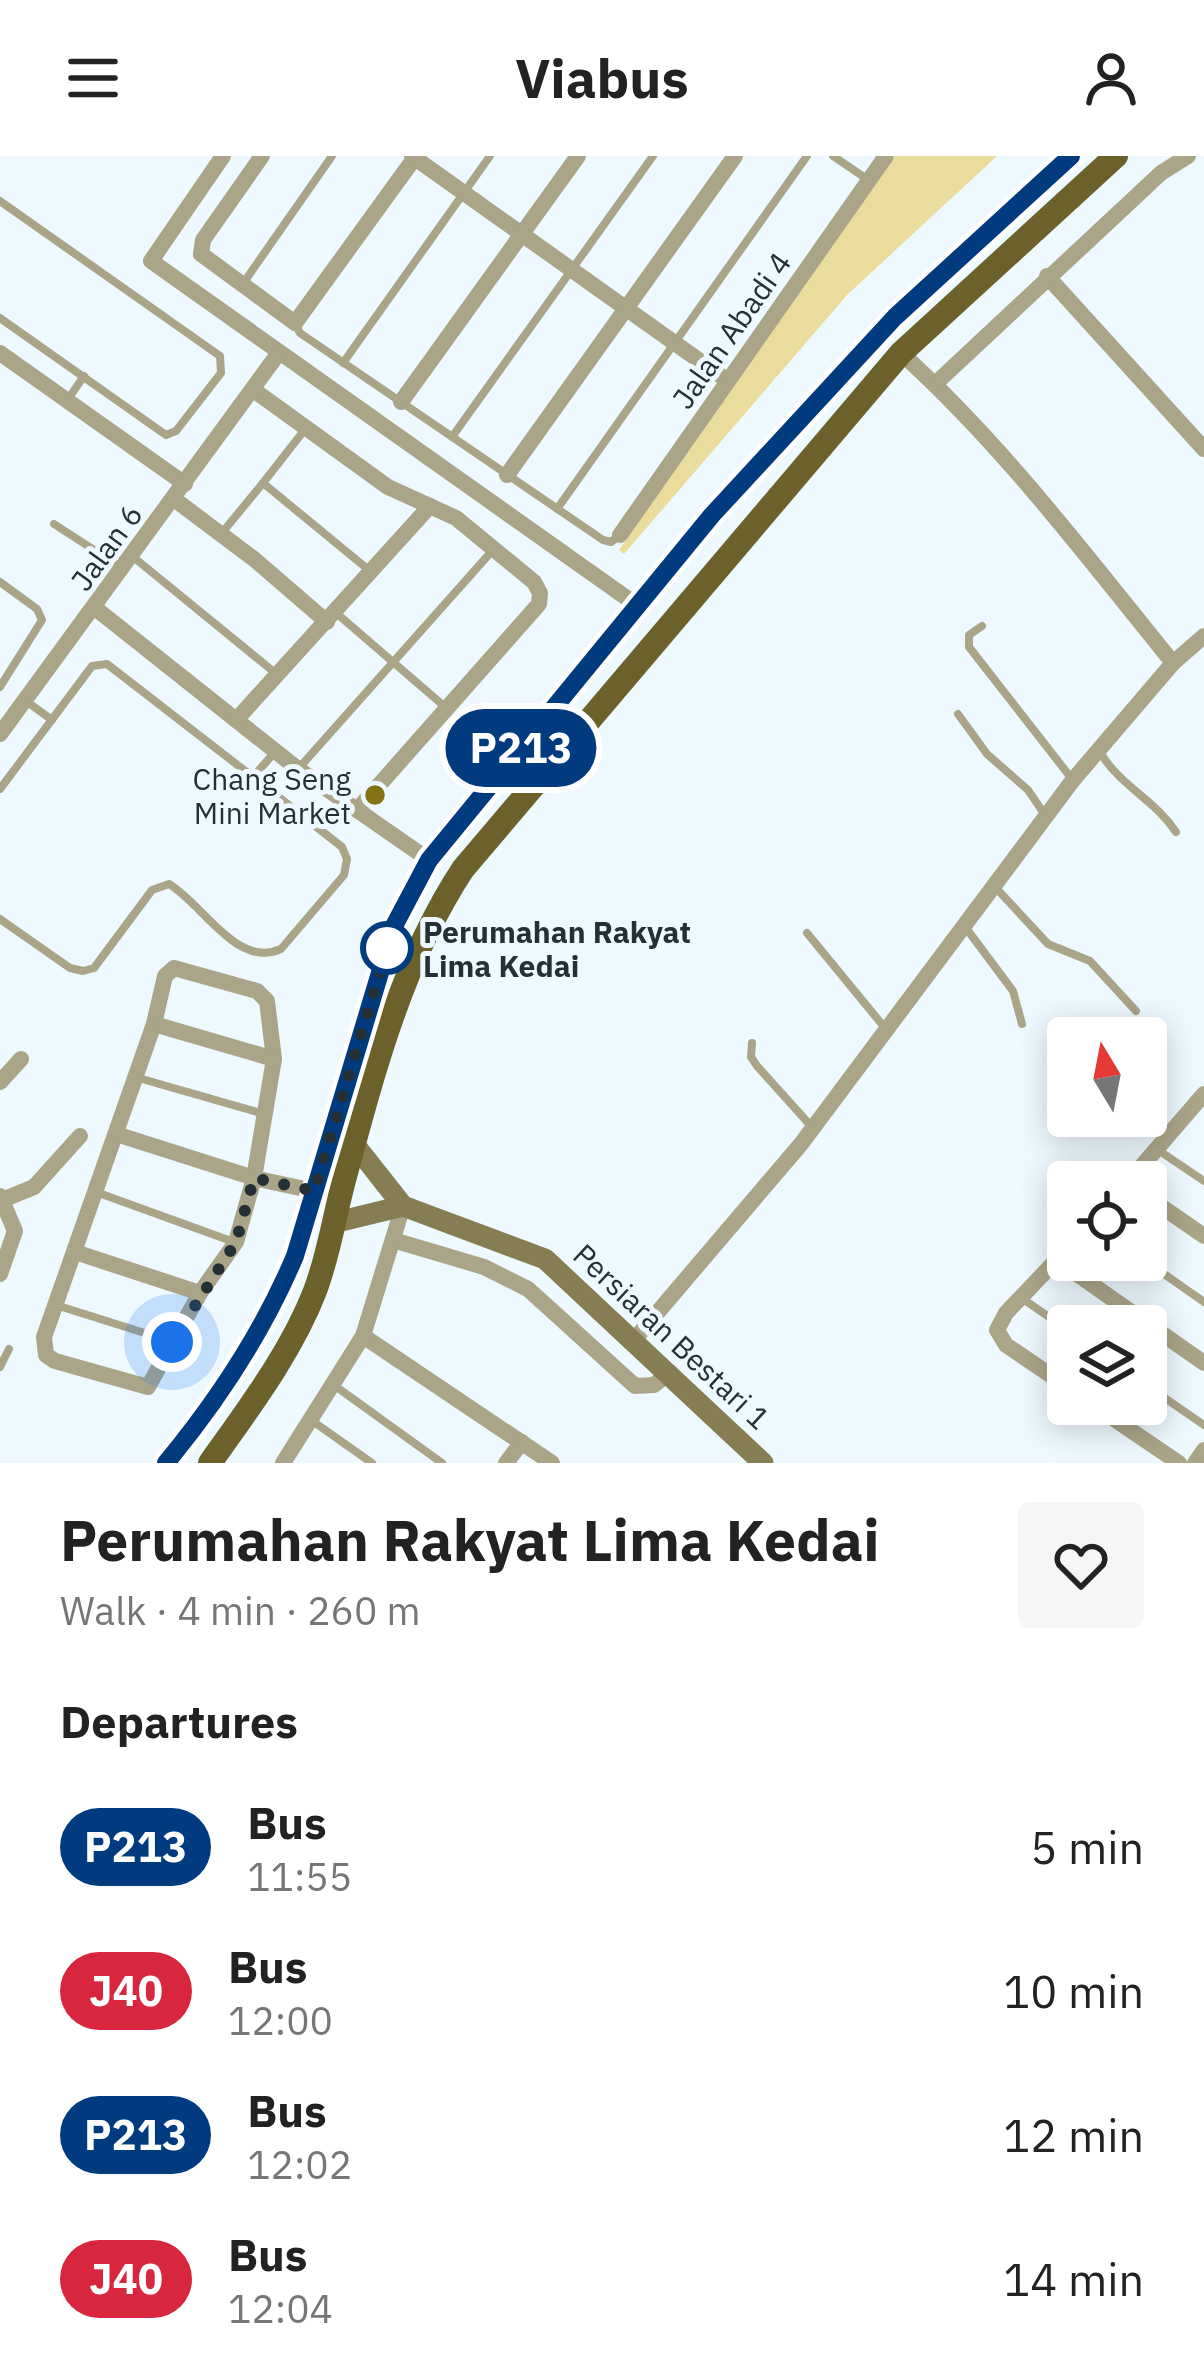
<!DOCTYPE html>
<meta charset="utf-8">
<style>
body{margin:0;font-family:"IBM Plex Sans",sans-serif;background:#f6f6f6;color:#222;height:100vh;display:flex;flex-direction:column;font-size:45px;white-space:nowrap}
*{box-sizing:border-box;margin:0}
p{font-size:39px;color:#767676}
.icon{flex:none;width:66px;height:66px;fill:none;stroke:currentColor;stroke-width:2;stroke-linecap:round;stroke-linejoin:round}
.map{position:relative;height:1307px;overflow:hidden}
.sheet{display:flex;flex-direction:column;background:#fff;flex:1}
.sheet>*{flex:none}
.badge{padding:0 24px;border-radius:39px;font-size:42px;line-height:78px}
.needle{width:78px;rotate:350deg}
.controls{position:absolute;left:1047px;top:861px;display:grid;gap:24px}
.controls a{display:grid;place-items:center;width:120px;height:120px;border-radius:12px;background:#fff;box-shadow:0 6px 30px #0003;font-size:60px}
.you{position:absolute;width:60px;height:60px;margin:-30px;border:9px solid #fff;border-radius:50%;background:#1a73e8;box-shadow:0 0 0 18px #1a73e833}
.map>.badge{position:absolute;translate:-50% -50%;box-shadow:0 0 0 6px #fff}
h2{padding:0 60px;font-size:45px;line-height:108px}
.round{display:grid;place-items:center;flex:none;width:126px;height:126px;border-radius:12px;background:#f6f6f6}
.summary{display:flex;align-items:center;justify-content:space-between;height:204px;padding:0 60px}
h1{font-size:57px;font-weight:700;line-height:90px}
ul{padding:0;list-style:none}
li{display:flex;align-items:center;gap:36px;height:144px;padding:0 60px}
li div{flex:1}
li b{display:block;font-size:45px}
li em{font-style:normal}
li .badge{min-width:132px;font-weight:700;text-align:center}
header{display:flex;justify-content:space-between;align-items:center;height:156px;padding:0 60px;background:#fff;font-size:54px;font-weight:700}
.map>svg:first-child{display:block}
.green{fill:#e9dc9c}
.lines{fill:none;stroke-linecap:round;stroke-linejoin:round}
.lane{stroke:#aaa589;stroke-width:8}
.street{stroke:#aaa589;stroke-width:16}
.secondary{stroke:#867d53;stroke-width:21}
.primary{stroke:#6c612a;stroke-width:24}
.line-casing{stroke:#fff;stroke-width:27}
.line{stroke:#003b80;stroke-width:18}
.walk{stroke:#253035;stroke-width:12;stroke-dasharray:0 21.6}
.poi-dot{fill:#847314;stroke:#edf9ff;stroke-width:4.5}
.stop-dot{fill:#fff;stroke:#003b80;stroke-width:6}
.labels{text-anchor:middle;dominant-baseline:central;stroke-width:10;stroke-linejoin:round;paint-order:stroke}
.street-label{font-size:30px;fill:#253035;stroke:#edf9ff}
.poi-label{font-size:30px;fill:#253035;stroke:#edf9ff;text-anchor:end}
.stop-label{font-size:30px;font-weight:bold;fill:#253035;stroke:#edf9ff;text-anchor:start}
</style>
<header><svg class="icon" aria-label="menu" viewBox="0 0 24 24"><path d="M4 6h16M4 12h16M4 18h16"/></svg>Viabus<svg class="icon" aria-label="person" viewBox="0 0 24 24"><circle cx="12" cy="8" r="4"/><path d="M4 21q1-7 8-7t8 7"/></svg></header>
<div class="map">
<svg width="1204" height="1307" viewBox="0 0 1204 1307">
<rect width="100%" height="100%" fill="#edf9ff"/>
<polygon class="green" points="895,0 997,0 847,139 624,398 619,394"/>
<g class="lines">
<g class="lane">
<polyline points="833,0 867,23"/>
<polyline points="0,45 220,200 221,217 176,275 166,279 0,162"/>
<polyline points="242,129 332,0"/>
<polyline points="295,168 300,177 603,384 611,386 620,379"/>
<polyline points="343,207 490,0"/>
<polyline points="68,243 84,220"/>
<polyline points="452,281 653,0"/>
<polyline points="263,327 306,272"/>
<polyline points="557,353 807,0"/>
<polyline points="54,368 122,412"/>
<polyline points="221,378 263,327 370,415"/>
<polyline points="132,400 279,520"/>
<polyline points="0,426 37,453 42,464 0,531"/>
<polyline points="335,456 444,550"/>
<polyline points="982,470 969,479 969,491 1072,623"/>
<polyline points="26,545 52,564"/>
<polyline points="958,558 987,598 1028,634 1045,659"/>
<path d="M1100,596C1120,630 1154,643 1176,676"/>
<polyline points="299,612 492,395"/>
<polyline points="0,633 92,510 107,508 253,621"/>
<polyline points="996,732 1048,788 1090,805 1136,855"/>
<path d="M0,763L70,812L83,815L94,812L152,734L169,728C204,749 237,813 281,793L344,719L347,703L342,691L253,621L274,597"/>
<polyline points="966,772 1013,835 1022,868"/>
<polyline points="807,777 885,872"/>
<polyline points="752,887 751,901 757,910 811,970"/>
<polyline points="135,921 264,958"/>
<polyline points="1158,994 1204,1025"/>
<polyline points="96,1036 234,1086"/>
<polyline points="1144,1104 1204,1146"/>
<polyline points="1020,1141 1068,1174"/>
<polyline points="59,1150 170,1185"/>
<polyline points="0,1211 9,1193"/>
<polyline points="331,1227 442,1307"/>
<polyline points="1146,1229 1204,1269"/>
<polyline points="311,1264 372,1307"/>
</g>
<g class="street">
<polyline points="223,0 151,105 638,450"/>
<polyline points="262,0 203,84 201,98 295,167 416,0"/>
<polyline points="412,0 728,225"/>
<polyline points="1047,120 1204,293"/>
<polyline points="0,197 185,328"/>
<path d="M901,197C1003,289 1087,401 1173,507"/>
<polyline points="935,228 1161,17 1188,0"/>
<polyline points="255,235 388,331 456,362 534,426 540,437 539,448 357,654"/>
<polyline points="401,246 578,0"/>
<polyline points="507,319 735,0"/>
<polyline points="174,343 254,403 327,466"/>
<polyline points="620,379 886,0"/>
<polyline points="95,452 298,613 429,704"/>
<polyline points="236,564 430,350"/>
<polyline points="0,578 278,198"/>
<polygon points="174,812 257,835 267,845 274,903 254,1022 236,1086 200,1137 148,1231 55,1205 46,1199 44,1181 154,868 165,820"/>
<polyline points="154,868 274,903"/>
<polyline points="0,926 21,903"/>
<polyline points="116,978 254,1022 314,1035"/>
<polyline points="1128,1026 1204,938"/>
<polyline points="0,1040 15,1075 0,1118"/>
<polyline points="1146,1040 1204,1080"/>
<polyline points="2,1044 34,1031 80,980"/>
<polyline points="393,1084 484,1111 528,1133 635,1230 654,1229 670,1216"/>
<polyline points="1068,1092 1006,1157 997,1174 1006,1189 1068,1231"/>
<polyline points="75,1096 200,1137"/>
<polyline points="1057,1104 1204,1207"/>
<polyline points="363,1180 552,1307"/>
<polyline points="634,1184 801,988 1073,624 1173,507 1204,480"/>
<polyline points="1092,1248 1179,1307"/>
<polyline points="283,1307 363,1180 403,1050"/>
<polyline points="506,1307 522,1286"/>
<polyline points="1195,1307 1204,1294"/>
</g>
<g class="secondary">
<polyline points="354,988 403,1050 545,1103 763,1307"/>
<polyline points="333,1067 403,1050"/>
</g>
<g class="primary">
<path d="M166,1307C219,1244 263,1176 295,1100L393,770L429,704L712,359L894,161L1071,0"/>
<path d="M210,1307C248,1253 291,1197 315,1135C328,1101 334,1063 343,1028C372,920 401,807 463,713L901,197L1116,0"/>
</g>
</g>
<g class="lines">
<defs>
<path id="line" d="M166,1307C219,1243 263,1176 295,1100L394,770L429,704L712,359L895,161L1071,0"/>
</defs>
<use href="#line" class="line-casing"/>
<use href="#line" class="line"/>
<polyline class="walk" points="172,1186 236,1086 254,1022 314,1035 394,770 387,792"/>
</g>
<circle class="poi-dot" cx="375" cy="639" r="12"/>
<circle class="stop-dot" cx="387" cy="792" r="24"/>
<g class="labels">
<g class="street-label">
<text transform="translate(731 174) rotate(-55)">Jalan Abadi 4</text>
<text transform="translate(106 391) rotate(-54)">Jalan 6</text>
<text transform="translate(672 1180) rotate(43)">Persiaran Bestari 1</text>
</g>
<g class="poi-label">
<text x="351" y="622">Chang Seng<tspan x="351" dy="34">Mini Market</tspan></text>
</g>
<g class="stop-label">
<text x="423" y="775">Perumahan Rakyat<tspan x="423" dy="34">Lima Kedai</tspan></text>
</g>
</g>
</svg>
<div class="controls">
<a><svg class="needle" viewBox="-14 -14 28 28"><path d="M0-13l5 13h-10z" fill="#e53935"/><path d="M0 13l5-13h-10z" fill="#767676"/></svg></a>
<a><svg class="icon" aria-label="locate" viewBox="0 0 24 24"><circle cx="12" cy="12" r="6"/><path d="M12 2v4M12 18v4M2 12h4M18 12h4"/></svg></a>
<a><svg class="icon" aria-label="layers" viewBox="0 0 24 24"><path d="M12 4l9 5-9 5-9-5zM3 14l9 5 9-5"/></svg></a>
</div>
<div class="you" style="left:172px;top:1186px"></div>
<b class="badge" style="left:521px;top:592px;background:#003b80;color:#fff">P213</b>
</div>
<section class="sheet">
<div class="summary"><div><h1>Perumahan Rakyat Lima Kedai</h1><p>Walk · 4 min · 260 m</p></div><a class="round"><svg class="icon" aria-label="heart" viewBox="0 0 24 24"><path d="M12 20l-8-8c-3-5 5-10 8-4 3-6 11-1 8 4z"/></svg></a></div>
<h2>Departures</h2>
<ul>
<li><span class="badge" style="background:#003b80;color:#fff">P213</span><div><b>Bus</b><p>11:55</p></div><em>5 min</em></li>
<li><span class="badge" style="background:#d7263d;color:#fff">J40</span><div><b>Bus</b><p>12:00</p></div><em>10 min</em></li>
<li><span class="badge" style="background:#003b80;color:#fff">P213</span><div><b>Bus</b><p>12:02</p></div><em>12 min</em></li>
<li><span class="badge" style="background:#d7263d;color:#fff">J40</span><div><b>Bus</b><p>12:04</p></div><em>14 min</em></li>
</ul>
</section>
